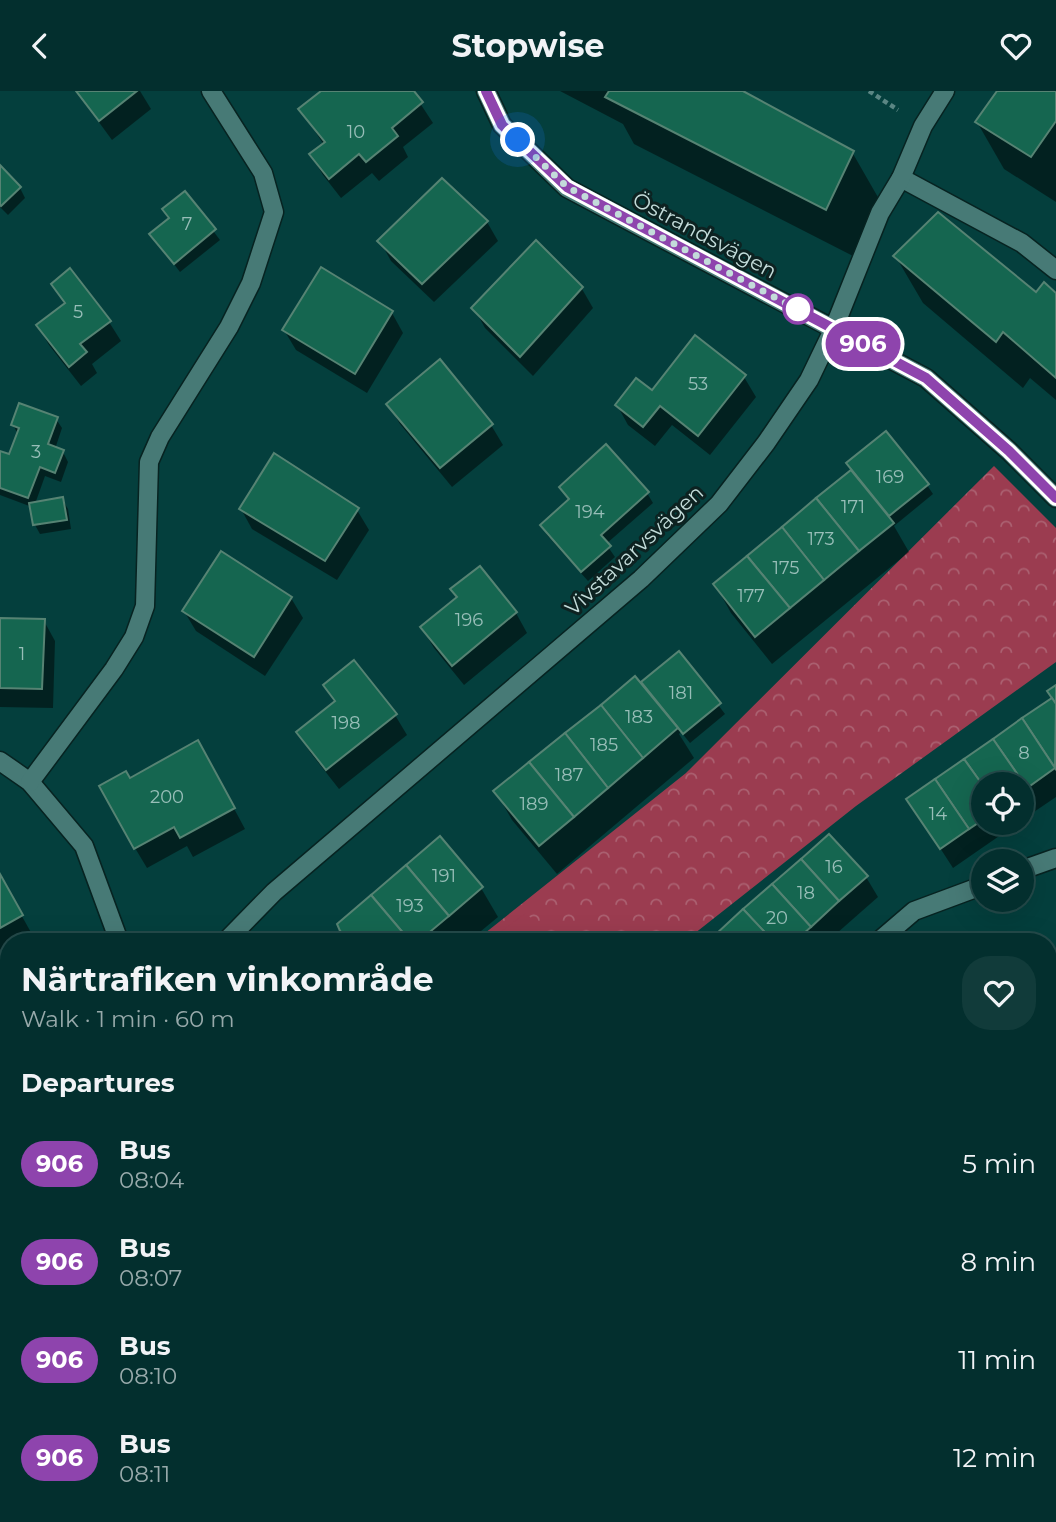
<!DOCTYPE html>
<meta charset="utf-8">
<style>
body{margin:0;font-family:Montserrat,sans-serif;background:#113b3a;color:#f1f3f6;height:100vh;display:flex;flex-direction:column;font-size:26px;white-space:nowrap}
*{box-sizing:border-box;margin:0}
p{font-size:23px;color:#97a9aa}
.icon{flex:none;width:38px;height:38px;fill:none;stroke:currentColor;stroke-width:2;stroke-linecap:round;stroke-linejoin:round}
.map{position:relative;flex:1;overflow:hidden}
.side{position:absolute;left:0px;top:842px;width:1057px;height:590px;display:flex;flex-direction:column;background:#032f2e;border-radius:28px 28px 0 0;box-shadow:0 7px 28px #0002,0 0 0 2px #244a4a}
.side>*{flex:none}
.badge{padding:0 14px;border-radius:23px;font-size:24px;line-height:46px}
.tools{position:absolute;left:971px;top:681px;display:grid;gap:14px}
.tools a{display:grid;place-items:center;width:63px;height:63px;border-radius:50%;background:#032f2e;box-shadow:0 7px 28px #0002,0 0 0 2px #244a4a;font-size:35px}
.you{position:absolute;width:35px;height:35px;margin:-18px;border:5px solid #fff;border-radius:50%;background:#1a73e8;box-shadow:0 0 0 10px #1a73e833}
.map>.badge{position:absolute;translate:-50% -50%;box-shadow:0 0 0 4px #fff}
h2{padding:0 21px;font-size:26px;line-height:63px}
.round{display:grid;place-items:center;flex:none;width:74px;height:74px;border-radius:28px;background:#113b3a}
.head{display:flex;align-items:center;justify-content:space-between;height:119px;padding:0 21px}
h1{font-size:33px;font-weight:700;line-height:52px}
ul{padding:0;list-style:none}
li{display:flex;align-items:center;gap:21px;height:98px;padding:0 21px}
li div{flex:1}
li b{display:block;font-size:26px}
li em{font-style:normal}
li .badge{min-width:77px;font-weight:700;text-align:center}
header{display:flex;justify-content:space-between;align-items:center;height:91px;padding:0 21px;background:#032f2e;font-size:32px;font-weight:700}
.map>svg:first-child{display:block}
.forest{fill:url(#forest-crowns)}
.park{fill:#9b3c50}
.shadow{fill:#0007}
.building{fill:#156650;stroke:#568373;stroke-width:2}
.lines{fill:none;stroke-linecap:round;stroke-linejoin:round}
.lane-casing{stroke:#072321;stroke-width:21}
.street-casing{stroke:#072321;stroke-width:21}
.path{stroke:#5b8684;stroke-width:4.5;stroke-dasharray:5 3.5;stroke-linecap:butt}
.lane{stroke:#477a76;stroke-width:18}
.street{stroke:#477a76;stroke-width:18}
.line-casing{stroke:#fff;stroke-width:16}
.line{stroke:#8e44ad;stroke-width:10}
.walk{stroke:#c3dcda;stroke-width:7;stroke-dasharray:0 12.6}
.stop-dot{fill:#fff;stroke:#8e44ad;stroke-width:3.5}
.labels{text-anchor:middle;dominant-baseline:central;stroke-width:6;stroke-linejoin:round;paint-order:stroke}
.number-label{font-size:18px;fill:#98beb8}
.street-label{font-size:21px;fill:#c3dcda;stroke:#0d2221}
</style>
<header><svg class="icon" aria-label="back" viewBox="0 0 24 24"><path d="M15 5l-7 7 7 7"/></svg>Stopwise<svg class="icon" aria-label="heart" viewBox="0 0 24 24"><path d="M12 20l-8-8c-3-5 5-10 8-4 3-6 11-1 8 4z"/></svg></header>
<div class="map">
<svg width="1056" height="1431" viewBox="0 0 1056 1431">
<defs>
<pattern id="forest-crowns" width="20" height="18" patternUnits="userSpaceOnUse" patternTransform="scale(1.75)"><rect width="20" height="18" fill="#9b3c50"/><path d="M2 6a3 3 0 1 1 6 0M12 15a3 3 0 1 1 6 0" fill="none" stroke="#ab6171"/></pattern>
</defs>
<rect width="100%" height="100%" fill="#043f3d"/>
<g class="forest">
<polygon points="994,375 1056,437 1056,571 856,715 685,850 475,850 686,682"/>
<polygon points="299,1423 624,1423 619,1431 296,1431"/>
<polygon points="690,1423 761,1423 756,1431 707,1431"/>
</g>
<polygon class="park" points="526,822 554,850 488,850"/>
<g class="shadow">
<polygon points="76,0 140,0 151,18 112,49"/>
<polygon points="324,0 412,0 433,32 403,56 408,66 379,90 372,82 341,107 323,84 311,64 324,54 301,19"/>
<polygon points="560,0 739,0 852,61 879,108 853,165 634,53 623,33"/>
<polygon points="999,0 1056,0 1056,111 1004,78 977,31"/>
<polygon points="0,77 20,97 25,107 8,124 0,116"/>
<polygon points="185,103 220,149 180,181 151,143 170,128"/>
<polygon points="487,131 498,150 434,211 391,170 380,150"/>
<polygon points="896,166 1036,204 1056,204 1056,309 1030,287 1023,297 923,212"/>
<polygon points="53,193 109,231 121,250 92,273 97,282 81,295 49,254 38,235 65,214"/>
<polygon points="582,198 593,217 533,285 485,237 474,217"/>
<polygon points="392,222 403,242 367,302 296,259 284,239"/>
<polygon points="744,286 756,306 710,364 672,334 655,355 628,334 617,314 652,302"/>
<polygon points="388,313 491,334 503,354 452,396 400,333"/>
<polygon points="56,328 62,337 55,358 63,361 68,371 61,391 45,385 35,413 62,408 68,418 71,438 40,443 35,434 32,416 0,404 0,361 10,365 18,343 13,334"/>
<polygon points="853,380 927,394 933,403 894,435 909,461 772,573 731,522 715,493"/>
<polygon points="561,396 647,402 653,412 606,453 615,466 588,490 547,444 542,435 570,410"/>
<polygon points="241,418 357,419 369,439 337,489 252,438"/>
<polygon points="453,499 516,522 527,542 464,594 434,557 422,537 458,508"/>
<polygon points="291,507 303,527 265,585 196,540 184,520"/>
<polygon points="0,529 44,530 55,550 53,617 0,616"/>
<polygon points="679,562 725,623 690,652 681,641 679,643 694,667 557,783 512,729 496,701 648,600 643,592"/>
<polygon points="325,595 395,624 407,644 339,698 310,661 298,641 335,612"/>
<polygon points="1056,596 1056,706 1022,729 1022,693 984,693 984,732 1018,732 953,777 909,709 1054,608"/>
<polygon points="209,671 245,738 193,766 187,755 147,777 135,757 129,689"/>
<polygon points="829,745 866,786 878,806 828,850 709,850"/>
<polygon points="0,786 33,845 23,850 9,850 9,858 0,863"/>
<polygon points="481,797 498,826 469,850 330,850 340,842"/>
<polygon points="8,1005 9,1084 0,1090 0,1010"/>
<polygon points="1056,1014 1056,1081 1048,1075 1048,1024"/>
<polygon points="0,1279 9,1284 9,1386 0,1380"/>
<polygon points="132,1423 212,1423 216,1431 129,1431"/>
<polygon points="917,1423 984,1423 974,1431 924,1431"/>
</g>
<g class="building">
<polygon points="76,0 137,0 99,30"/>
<polygon points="321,0 414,0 423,11 392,37 398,45 366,71 359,63 329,88 309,63 325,51 298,18"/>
<polygon points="609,0 743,0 854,60 826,119 605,6"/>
<polygon points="997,0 1056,0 1056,30 1031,66 975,31"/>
<polygon points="0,74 21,96 1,115 0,114"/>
<polygon points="442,87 488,130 422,193 377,150"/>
<polygon points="185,100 216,138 174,173 149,143 169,127 162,118"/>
<polygon points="938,121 1036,201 1044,191 1056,202 1056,287 1003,241 996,251 893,165"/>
<polygon points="536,149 583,196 520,266 471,217"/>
<polygon points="321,176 393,220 355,283 282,239"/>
<polygon points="70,177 111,230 80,253 87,261 69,276 36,234 65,212 51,193"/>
<polygon points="695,244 746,284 698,345 660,315 643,336 615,314 636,287 652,299"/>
<polygon points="440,268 493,333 440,377 386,313"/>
<polygon points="19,312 58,326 48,353 64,359 55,382 40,376 28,407 0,397 0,360 9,363 19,337 11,334"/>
<polygon points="886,340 929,393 889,425 846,372"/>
<polygon points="606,353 649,401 601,444 611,455 581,481 540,434 569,408 559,396"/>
<polygon points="274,362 359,417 325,470 239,418"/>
<polygon points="851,379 894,432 859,460 816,407"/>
<polygon points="63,406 67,429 33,434 29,412"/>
<polygon points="816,407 859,460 824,489 782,436"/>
<polygon points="782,436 824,489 790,517 747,465"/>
<polygon points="221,460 292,506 254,566 182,520"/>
<polygon points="747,465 790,517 755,546 713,493"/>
<polygon points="480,475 517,521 452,575 420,536 457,506 450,498"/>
<polygon points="0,527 45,528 42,598 0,597"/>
<polygon points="679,560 721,612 683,643 641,591"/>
<polygon points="354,569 397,623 326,679 296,641 335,610 323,594"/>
<polygon points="635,585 678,637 643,667 601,614"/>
<polygon points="1056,594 1056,613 1047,600"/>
<polygon points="1052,607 1056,613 1055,677 1022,627"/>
<polygon points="601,614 643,667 608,697 565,642"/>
<polygon points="1022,627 1055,677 1027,697 993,648"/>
<polygon points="565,642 608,697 574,726 529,671"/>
<polygon points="993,648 1027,697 1022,701 1022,693 984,693 984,696 964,668"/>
<polygon points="198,649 235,717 180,747 174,736 134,758 99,695 126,680 130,687"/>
<polygon points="964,668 984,696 984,728 969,738 935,688"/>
<polygon points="529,671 574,726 539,755 493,700"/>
<polygon points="935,688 969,738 940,758 906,708"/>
<polygon points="829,743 868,785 839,810 801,768"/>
<polygon points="440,745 483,796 449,825 406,774"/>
<polygon points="801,768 839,810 811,836 772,793"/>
<polygon points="406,774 449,825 419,850 410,850 371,804"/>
<polygon points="0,783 23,824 0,837"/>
<polygon points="772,793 811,836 795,850 773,850 743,818"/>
<polygon points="371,804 410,850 350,850 340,840 337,833"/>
<polygon points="743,818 773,850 721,850 715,844"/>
<polygon points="340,840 350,850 328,850"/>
<polygon points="715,844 721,850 707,850"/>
<polygon points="8,1003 9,1056 0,1062 0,1008"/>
<polygon points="1056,1011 1056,1071 1048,1065 1048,1021"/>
<polygon points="0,1277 9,1282 9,1357 1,1369"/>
<polygon points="130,1423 203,1423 200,1431 127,1431"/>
<polygon points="920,1423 948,1423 938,1431 927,1431"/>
<polygon points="643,1424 656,1431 640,1431"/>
</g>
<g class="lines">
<defs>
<polyline id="lane" points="901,87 1022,152 1056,179"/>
<g id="street">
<polyline points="486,0 502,34 567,97 926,287 1009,360 1056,407"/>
<polyline points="0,670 30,691 84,755 119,850"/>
<polyline points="30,691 114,578 134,546 145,515 149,371 160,346 229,236 251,192 274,121 263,82 211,0"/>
<polyline points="1022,779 1056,767"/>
<polyline points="226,850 274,801 641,488 719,413 766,352 809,289 834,237 880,122 901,87 923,35 945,0"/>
<polyline points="879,850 914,820 984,794"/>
<polyline points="0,917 9,909"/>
<polyline points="1048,1196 1056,1190"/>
<polyline points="25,1431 30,1423"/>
<polyline points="784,1431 790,1423"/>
</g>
</defs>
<use href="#lane" class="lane-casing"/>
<use href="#street" class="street-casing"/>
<g class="path">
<polyline points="869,0 898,19"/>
<polyline points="720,1423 738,1431"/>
</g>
<use href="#lane" class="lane"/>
<use href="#street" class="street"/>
</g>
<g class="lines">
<defs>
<polyline id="line" points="486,0 502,34 567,96 926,287 1009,360 1056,407"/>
</defs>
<use href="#line" class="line-casing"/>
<use href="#line" class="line"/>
<polyline class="walk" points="518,49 567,96 810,225 798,218"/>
</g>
<circle class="stop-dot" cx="798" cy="218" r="14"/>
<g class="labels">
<g class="number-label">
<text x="356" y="41">10</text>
<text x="187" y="133">7</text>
<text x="78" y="221">5</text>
<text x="698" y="293">53</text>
<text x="36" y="361">3</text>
<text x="890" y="386">169</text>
<text x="853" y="416">171</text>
<text x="590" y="421">194</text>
<text x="821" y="448">173</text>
<text x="786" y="477">175</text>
<text x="751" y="505">177</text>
<text x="469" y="529">196</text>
<text x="22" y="563">1</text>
<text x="681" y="602">181</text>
<text x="639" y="626">183</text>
<text x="346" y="632">198</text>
<text x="604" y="654">185</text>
<text x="1024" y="662">8</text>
<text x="569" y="684">187</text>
<text x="167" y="706">200</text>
<text x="534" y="713">189</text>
<text x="938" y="723">14</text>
<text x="834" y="776">16</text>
<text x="444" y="785">191</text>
<text x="806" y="802">18</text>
<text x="410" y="815">193</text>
<text x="777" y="827">20</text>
</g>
<g class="street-label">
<text transform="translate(705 144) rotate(28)">Östrandsvägen</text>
<text transform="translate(634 459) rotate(-43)">Vivstavarvsvägen</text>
</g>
</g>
</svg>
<div class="tools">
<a><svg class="icon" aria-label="locate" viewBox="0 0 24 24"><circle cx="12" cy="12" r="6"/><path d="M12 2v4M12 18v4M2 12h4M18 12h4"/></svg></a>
<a><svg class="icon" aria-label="layers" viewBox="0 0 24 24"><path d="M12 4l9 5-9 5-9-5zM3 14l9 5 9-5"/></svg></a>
</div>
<div class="you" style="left:518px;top:49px"></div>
<b class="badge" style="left:863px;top:253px;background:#8e44ad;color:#fff">906</b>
<section class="side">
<div class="head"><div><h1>Närtrafiken vinkområde</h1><p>Walk · 1 min · 60 m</p></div><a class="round"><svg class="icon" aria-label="heart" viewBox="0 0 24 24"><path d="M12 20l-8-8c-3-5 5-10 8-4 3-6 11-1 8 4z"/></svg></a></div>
<h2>Departures</h2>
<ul>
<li><span class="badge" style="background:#8e44ad;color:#fff">906</span><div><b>Bus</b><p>08:04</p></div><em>5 min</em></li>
<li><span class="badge" style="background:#8e44ad;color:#fff">906</span><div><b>Bus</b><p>08:07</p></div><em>8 min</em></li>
<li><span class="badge" style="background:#8e44ad;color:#fff">906</span><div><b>Bus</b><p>08:10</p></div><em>11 min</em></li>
<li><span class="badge" style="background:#8e44ad;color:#fff">906</span><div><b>Bus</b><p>08:11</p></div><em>12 min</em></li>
</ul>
</section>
</div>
